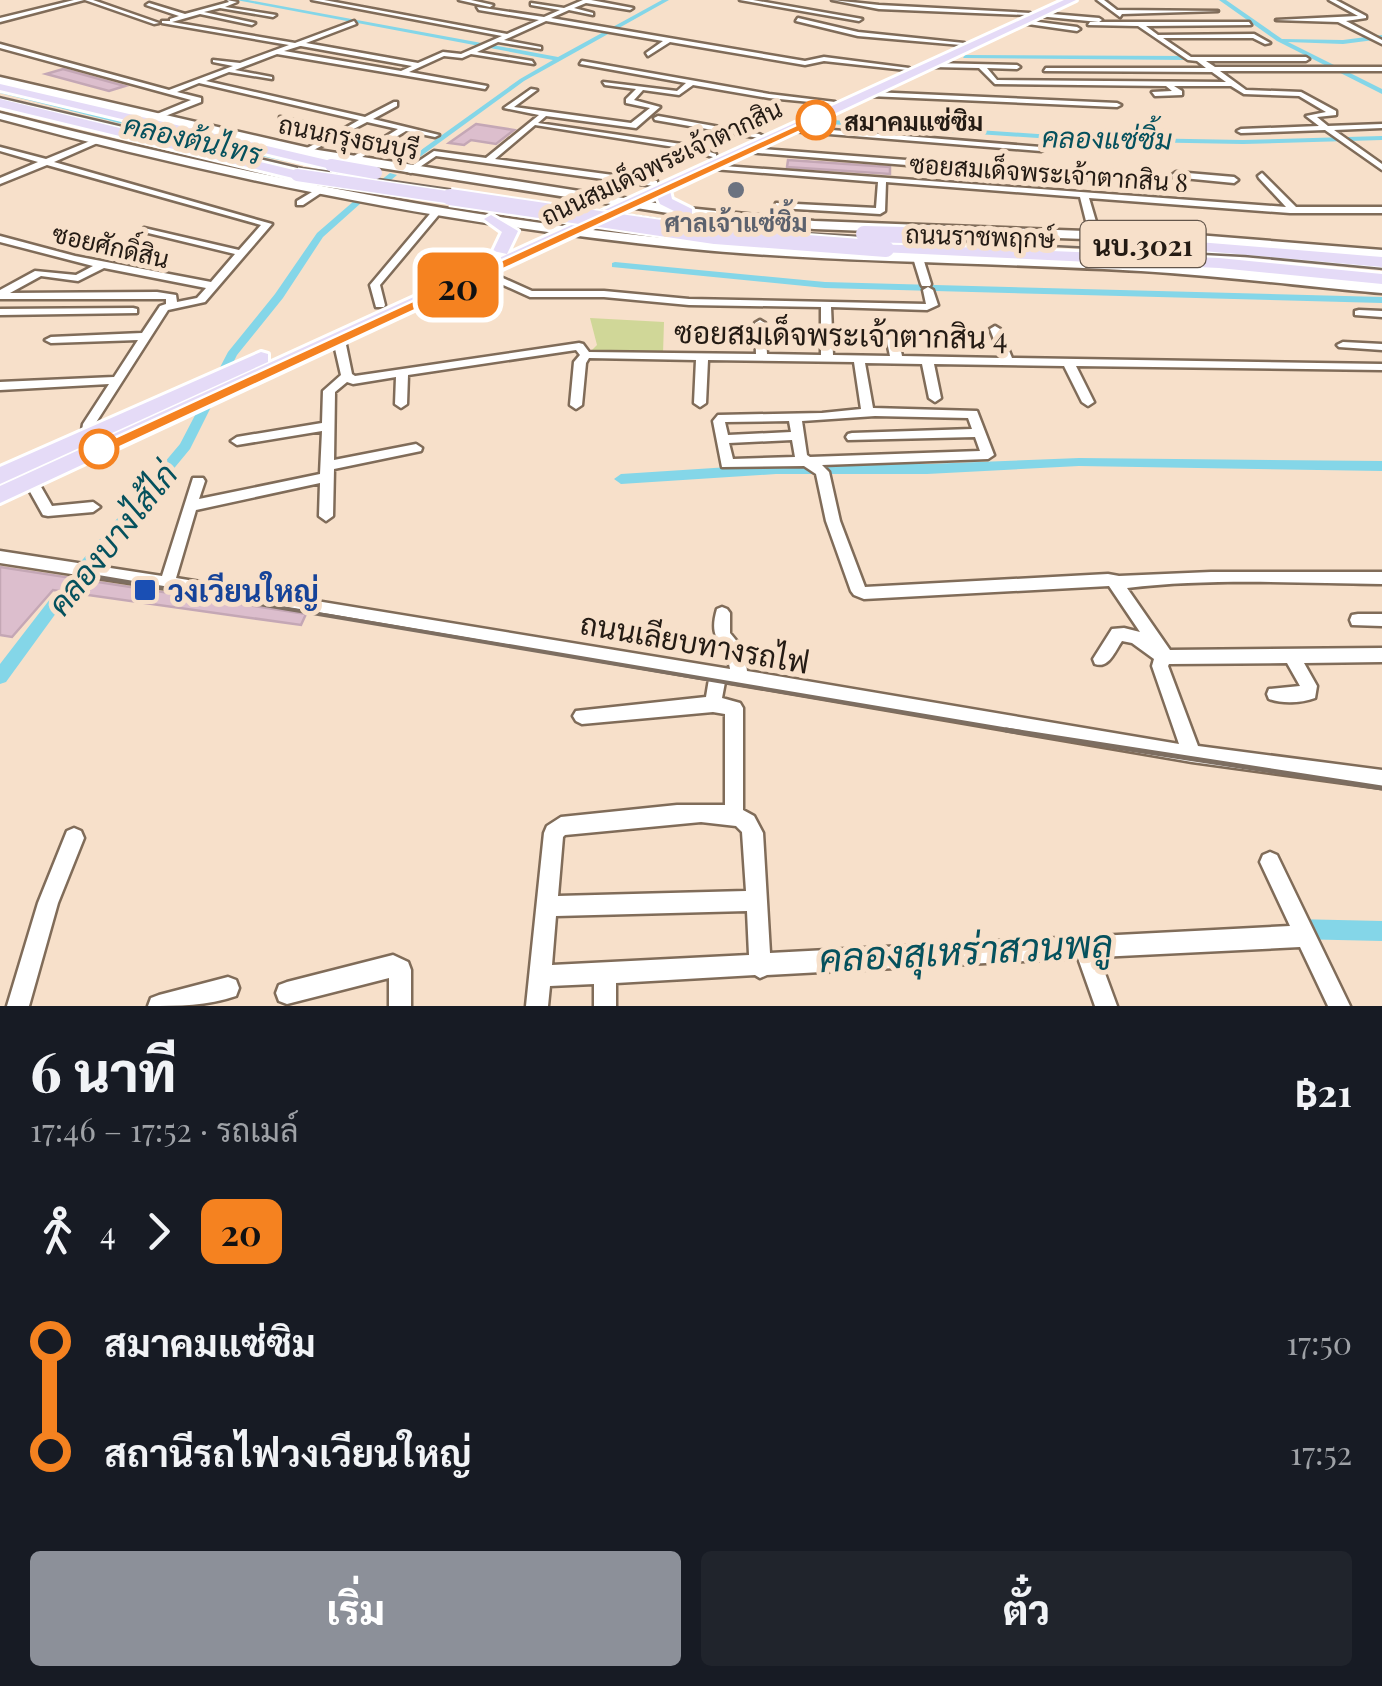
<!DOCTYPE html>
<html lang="th">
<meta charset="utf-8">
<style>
body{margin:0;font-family:"Playfair Display",Sarabun,serif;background:#20242c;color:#f1f3f6;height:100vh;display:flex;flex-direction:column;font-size:38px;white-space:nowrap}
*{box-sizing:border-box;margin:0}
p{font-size:32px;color:#9ea1a6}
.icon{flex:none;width:55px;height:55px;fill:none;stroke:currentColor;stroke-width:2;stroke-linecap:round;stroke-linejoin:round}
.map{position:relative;height:1006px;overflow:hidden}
.sheet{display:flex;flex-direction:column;background:#171b24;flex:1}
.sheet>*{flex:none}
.badge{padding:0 20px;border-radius:15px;font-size:35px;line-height:65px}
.map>.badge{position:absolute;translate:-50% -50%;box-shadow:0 0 0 5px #fff}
.legs{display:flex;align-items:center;gap:15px;height:110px;padding:0 30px;font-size:32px}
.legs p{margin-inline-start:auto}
.headline{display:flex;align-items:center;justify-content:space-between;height:170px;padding:0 30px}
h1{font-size:55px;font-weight:800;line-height:75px}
.button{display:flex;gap:20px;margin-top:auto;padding:20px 30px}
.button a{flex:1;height:115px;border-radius:10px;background:#8c9099;color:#fff;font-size:40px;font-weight:800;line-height:115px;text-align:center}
.button a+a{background:#20242c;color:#f1f3f6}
ul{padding:0 30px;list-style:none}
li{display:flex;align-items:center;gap:35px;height:110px;font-size:38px}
li i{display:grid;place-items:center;width:15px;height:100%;margin:0 12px;background:currentColor}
li i::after{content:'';width:25px;height:25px;margin:-12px;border:8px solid;border-radius:50%;background:#171b24}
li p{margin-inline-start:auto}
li:first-child i{background:linear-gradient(#0000 50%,currentColor 0)}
li:last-child i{background:linear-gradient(currentColor 50%,#0000 0)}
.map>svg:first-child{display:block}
.green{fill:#d0d798}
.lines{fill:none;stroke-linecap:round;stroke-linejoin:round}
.canal{fill:#84d6e8;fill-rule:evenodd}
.building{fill:#dcbecd;stroke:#c4a7b5;stroke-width:2.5}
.street-casing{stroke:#806c59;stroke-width:5}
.secondary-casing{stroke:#806c59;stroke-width:5}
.primary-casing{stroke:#fff;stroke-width:6}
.street{fill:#fff;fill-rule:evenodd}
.secondary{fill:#fff;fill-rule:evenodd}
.primary{fill:#e5dbf7;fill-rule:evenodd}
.rail-far2{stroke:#7d6e61;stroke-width:2.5}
.rail-far1{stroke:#7d6e61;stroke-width:4}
.rail{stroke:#7d6e61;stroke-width:5}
.primary-bridge-far1-casing{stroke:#fff;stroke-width:15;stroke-linecap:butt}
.primary-bridge-casing{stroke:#fff;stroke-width:20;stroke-linecap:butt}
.primary-bridge-far1{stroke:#e5dbf7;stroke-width:12}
.primary-bridge{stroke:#e5dbf7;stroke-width:16}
.line-1{fill:#f58220;stroke:#fff;stroke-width:2.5}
.stop-1-dot{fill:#fff;stroke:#f58220;stroke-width:5}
.worship-dot{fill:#6b7280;stroke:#f7e0ca;stroke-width:4}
.transit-dot{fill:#1a4fb4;stroke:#f7e0ca;stroke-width:4}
.labels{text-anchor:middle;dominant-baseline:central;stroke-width:10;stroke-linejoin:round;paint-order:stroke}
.far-stop-label{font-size:25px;font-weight:bold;fill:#241b14;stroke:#f7e0ca;text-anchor:start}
.far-street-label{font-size:25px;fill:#241b14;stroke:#f7e0ca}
.far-worship-label{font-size:25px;font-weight:bold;fill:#5b616d;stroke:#f7e0ca}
.far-water-label{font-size:28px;font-style:italic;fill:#05515d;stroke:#f7e0ca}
.shield{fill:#f7e0ca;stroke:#63564b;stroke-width:2.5}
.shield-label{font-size:28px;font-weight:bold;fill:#241b14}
.street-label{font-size:30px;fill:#241b14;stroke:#f7e0ca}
.transit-label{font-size:30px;font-weight:bold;fill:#164399;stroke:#f7e0ca;text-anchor:start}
.water-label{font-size:32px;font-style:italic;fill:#05515d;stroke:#f7e0ca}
.near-water-label{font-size:38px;font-style:italic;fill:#05515d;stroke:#f7e0ca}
</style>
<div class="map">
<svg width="1382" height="1006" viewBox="0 0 1382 1006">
<rect width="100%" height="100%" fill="#f7e0ca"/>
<polygon class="green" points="590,318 664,322 663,354 589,353 597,345"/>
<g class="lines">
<g class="canal">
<polygon points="236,0 248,0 558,57 662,0 669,0 524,81 406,167 403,167 403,163 520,79 553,60"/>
<polygon points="1219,0 1226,0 1282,39 1343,40 1382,35 1382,39 1343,44 1288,42 1382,89 1382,94 1277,41"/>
<polygon points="965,55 1187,56 1190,58 1187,60 963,58"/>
<polygon points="0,89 210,142 329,167 325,169 210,146 0,93"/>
<polygon points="832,120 1081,137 1243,140 1382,136 1382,140 1243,144 1081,141 829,124 828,122"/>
<polygon points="390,173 397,175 371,197 365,197 365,193"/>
<polygon points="354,201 361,203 323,237 283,298 237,355 190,449 67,598 6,682 0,684 0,664 57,590 180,444 228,352 275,294 317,233"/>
<polygon points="615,262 825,282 1382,297 1382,303 825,288 612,267 612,263"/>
<polygon points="1079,458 1382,461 1382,471 1079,466 927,474 776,474 621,484 614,479 621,474 776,464 927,464"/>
<polygon points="1294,919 1382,921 1382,941 1294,939 1287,936 1284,929 1287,922"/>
</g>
</g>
<g class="building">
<polygon points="63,69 125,86 109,91 46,74"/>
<polygon points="476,124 514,130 496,144 471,140 464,145 449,143"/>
<polygon points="788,160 890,167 890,174 787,167"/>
<polygon points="0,567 306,614 301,625 53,590 12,637 0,635"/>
</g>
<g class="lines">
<defs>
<g id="street">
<polygon points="74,0 84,0 0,22 0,18"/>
<polygon points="85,0 93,0 159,23 154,24"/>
<path d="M227,0L237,2L225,7L276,15L273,17L220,8L204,12L255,23L252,25L200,14L172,22L295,43L354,21L356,24L306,43L418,63L443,52L461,54L502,36L312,0H324L507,34L539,20L479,10L477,7L544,17L560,10L531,5V3L564,8L583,0H591L633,8L630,10L586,3L574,8L593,13V15L569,10L551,18L805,61L824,57L909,68L906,70L824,61L805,65L670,42L648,56L646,53L663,41L546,21L504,40L541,47V49L498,42L477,52L532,61L534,64L471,54L462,58L444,56L409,72L487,86L485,89L277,54L235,70L272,77V79L229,72L206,81L365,117L394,102H397V106L373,119L439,135L435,137L406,131L352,163L348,161L349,159L398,129L367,122L306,154L302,152L303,150L334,134L280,121V117L340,131L359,120L199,83L177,92L201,98V102L155,120L151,118L152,116L191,100L0,48V44L169,90L233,66L213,62V60L240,63L289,45L162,23V21H170V19L179,16L146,5L149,3L185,14L229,2ZM300,46H301L412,66L401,71L284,51Z"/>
<polygon points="459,0 471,0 493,5 490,7"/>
<polygon points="740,0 753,0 862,19 859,21"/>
<polygon points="832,0 879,5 1030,13 1027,15 879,9"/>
<polygon points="1097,0 1104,0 1117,10 1218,11 1122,14 1120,17"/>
<polygon points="1329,0 1336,0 1366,16 1366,18 1346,21 1382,40 1382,44 1338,22 1276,20 1358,16"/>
<polygon points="1040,13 1099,18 1102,20 1099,22 1038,16"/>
<polygon points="798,18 858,32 964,43 961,45 858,36 796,21"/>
<polygon points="1023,20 1077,27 1080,29 1077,31 1021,23"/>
<polygon points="1090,22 1249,22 1251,25 1146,26 1158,35 1254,34 1270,43 1265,44 1253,38 1163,38 1191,57 1306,57 1309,59 1306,61 1206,61 1215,67 1382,67 1382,71 1220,71 1246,90 1301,92 1336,111 1336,115 1317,117 1328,126 1382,124 1382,128 1334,130 1382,164 1382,170 1325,130 1241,133 1237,131 1241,129 1319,126 1306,116 1326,112 1299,96 1244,94 1231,86 1174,86 1182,91 1182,95 1155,96 1152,92 1172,91 1166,86 995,84 979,68 933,67 930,65 933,63 1017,65 1020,67 1017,69 987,68 997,80 1226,82 1212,72 1044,71 1046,68 1206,68 1197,61 1188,60 1138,26 1088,25"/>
<polygon points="582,61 769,94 835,102 831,104 769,98 693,85 679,95 643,90 634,100 660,107 636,128 546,116 538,123 688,145 716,154 716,158 687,149 535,125 495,159 657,181 657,185 654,186 436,156 411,173 404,171 434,151 486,158 539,115 504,108 531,89 537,90 514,107 631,123 650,108 626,103 626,99 636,89 605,85 603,82 677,91 686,83 580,64"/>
<polygon points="872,92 1117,103 1121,105 1117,107 869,96"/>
<polygon points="658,116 759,134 763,136 759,138 655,120 654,118"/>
<polygon points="795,127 1041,147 1045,149 1041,151 792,131 792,127"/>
<path d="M95,139L102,141L54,162L272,224L205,302L168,310L95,424L93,437L87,441L81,437L83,424L109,384L0,390V382L114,377L138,340L51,343L45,340L51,337L142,333L160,306L166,304V299H0V290L35,271L76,275L93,266L0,242V236L75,256L211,282L235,254L144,232V228L239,250L261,225L47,165L0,184V178L38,162L0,151V147L46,159ZM104,268L206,288L197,298L177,302L176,295L157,292L10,293L41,276L78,281Z"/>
<polygon points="750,148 1155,179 1159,182 1155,185 747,152 746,150"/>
<polygon points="710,165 1286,207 1259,178 1258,176 1262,173 1296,207 1382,207 1382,213 1290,213 1089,198 1097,225 1092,228 1087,225 1080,197 886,182 885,211 880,214 779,208 775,205 776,203 876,208 878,182 713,169 709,167"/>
<polygon points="1176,172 1234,177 1238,180 1234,183 1173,177 1172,175"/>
<polygon points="317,189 324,191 303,205 297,205 297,201"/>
<polygon points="434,209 442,211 380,285 385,305 384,307 376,307 370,285"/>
<polygon points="915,256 923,258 931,284 930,286 922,286 921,284 913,258"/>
<path d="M485,270L532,291H604L689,299L926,304L923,290L928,287L933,290L938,305L927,310L831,307L833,355L890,356L886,337L892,334L898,337L902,356L1001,358L990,329L995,326L1000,329L1012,358L1382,364V370L1076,366L1094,402L1088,406L1082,402L1064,366L934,364L941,398L935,402L929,398L922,364L865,363L873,408L977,411L994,455L988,459L822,465L829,472L840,521L865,587L1108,574L1119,576L1211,572H1382V584C1298,583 1211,578 1127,588L1170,650L1382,648V662L1304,663L1317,686L1315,698C1302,703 1282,704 1269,699L1267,694L1269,689L1300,686L1287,663L1169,664L1168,666L1198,746L1382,770V788L1192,762L725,682L722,698L740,703L743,708V810L754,816L763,833L770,953L1290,926L1260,862L1263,855L1270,852L1277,855L1350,1006H1328L1300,947L1099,957L1117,1006H1095L1078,958L767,975L760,978L755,975L616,983V1006H594V984L550,986L548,1006H526L544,833L547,826L561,817L677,805H725V714L713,712L582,724L576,721L573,716L576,711L706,697L709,679L330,614L0,563V551L162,576L193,478H203L205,481L199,499L320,474L322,431L237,445L231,441L237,437L322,423L323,391L341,375L333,340L335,338H343L345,340L352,374L355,376L579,343L583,344L589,352L756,354L755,323L760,320L765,323L767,354L821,355V307L689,305L604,297H530L481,275V271ZM576,350L580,355L574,362L570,405L576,409L582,405L586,363L589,358L696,360L694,403L700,407L706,403L708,360L854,362L861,409L822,413L718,415L713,421L722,467L804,466L816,474L826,521L851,591L854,595L864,599L1109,586L1140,632L1124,628L1112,629L1093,659L1095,664C1109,669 1115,651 1122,641L1132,643L1154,659L1152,666L1179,744L747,671L744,650L730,633V613L727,609L722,607L717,609C707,643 726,639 730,669L176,578L196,510L320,483L319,516L326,521L333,516L334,469L421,451L422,448L416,444L334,460L335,392L347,382L353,384L396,377L395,404L401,408L407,404L408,375ZM875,416L968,418L972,429L852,433L848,434L846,437L848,440L975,437L980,451L810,457L807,455L802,421ZM789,421L791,432L728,435L725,422ZM792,440L795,457L733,459L729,443ZM701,822L736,826L742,832L746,891L558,896L563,837L565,835ZM747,911L749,955L552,965L556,916Z"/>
<polygon points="133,308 137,309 137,313 0,315 0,309"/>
<polygon points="1359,310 1382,311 1382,317 1355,315 1355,311"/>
<polygon points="1343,342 1382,344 1382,350 1339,347 1337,345"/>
<polygon points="31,476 36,478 52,506 93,502 100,507 93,512 48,516 43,515 24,481"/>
<polygon points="1358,614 1382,614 1382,626 1352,625 1350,620 1352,615"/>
<polygon points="74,828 81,831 84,838 58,903 29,1006 7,1006 38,903 67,831"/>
<polygon points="393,955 408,962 411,970 411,1006 389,1006 389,978 287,1004 279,1001 276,993 279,985 287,982"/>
<path d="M228,977L236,980L239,988L236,996C207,1006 179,1006 148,1006L151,998L159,995Z"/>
</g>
<g id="secondary">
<polygon points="0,77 318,150 687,208 814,221 1197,235 1382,250 1382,258 1197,243 814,229 687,216 318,158 0,83"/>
<path d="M0,113C225,170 450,217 682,240C835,255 988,254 1141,263C1222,267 1302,277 1382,285V293C1302,286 1222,276 1141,271C988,262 835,263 682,248C451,225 224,179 0,119Z"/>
</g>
<g id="primary">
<polygon points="1064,0 1076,0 670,191 672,199 692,209 692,215 682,215 660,204 657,197 0,503 0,486"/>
<polygon points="0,84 331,161 338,165 331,169 0,90"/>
<polygon points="0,99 302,172 304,175 297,179 0,107"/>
<polygon points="491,215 518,231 507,254 493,251 502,232 484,219"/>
<polygon points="1198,242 1382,257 1382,267 1192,250 1192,244"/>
<polygon points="886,244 1219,258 1382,274 1382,284 1219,268 880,252 880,246"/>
<polygon points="261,352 268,354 268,362 0,484 0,467"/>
</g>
</defs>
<use href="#street" class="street-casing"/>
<use href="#secondary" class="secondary-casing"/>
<use href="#primary" class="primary-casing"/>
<use href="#street" class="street"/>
<use href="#secondary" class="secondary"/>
<use href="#primary" class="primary"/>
<polyline class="rail-far2" points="0,97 303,168 727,229 1245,256 1382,269"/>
<polyline class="rail-far1" points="98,577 1021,732"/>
<polyline class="rail" points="1006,730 1382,788"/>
<defs>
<g id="primary-bridge-far1">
<polyline points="331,165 376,173"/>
<polyline points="297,175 467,200"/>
</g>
<g id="primary-bridge">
<polyline points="450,197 715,236 886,249"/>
<polyline points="864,234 904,235"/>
</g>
</defs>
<use href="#primary-bridge-far1" class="primary-bridge-far1-casing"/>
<use href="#primary-bridge" class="primary-bridge-casing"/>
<use href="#primary-bridge-far1" class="primary-bridge-far1"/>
<use href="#primary-bridge" class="primary-bridge"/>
</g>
<polygon class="line-1" points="816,116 820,122 105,454 99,455 90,449"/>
<g class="stop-1-dot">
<circle cx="816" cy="120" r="18"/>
<circle cx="99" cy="449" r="18"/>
</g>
<circle class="worship-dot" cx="736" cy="190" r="10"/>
<rect class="transit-dot" x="133" y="578" width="24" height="24" rx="5"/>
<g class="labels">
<g class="far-stop-label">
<text x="844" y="120">สมาคมแซ่ซิม</text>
</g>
<g class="far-street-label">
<text transform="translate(349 136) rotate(11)">ถนนกรุงธนบุรี</text>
<text transform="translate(661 161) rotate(-25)">ถนนสมเด็จพระเจ้าตากสิน</text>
<text transform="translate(1049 172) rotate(4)">ซอยสมเด็จพระเจ้าตากสิน 8</text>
<text transform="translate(980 235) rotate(2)">ถนนราชพฤกษ์</text>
<text transform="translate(111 245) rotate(13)">ซอยศักดิ์สิน</text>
</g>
<g class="far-worship-label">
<text x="736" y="221">ศาลเจ้าแซ่ซิ้ม</text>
</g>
<g class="far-water-label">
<text transform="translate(1107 137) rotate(1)">คลองแซ่ซิ้ม</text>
<text transform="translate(193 138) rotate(13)">คลองต้นไทร</text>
</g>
<rect class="shield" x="1080.5" y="221" width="125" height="46" rx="8"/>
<g class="shield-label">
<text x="1143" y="244">นบ.3021</text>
</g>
<g class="street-label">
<text transform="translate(841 334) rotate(1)">ซอยสมเด็จพระเจ้าตากสิน 4</text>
<text transform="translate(695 642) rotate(10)">ถนนเลียบทางรถไฟ</text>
</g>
<g class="transit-label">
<text x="168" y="590">วงเวียนใหญ่</text>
</g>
<g class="water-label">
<text transform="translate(111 538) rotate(-51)">คลองบางไส้ไก่</text>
</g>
<g class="near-water-label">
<text transform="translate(966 949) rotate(-3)">คลองสุเหร่าสวนพลู</text>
</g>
</g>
</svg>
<b class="badge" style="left:458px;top:285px;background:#f58220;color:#111">20</b>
</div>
<section class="sheet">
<div class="headline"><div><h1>6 นาที</h1><p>17:46 – 17:52 · รถเมล์</p></div><b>฿21</b></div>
<div class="legs"><svg class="icon" aria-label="walk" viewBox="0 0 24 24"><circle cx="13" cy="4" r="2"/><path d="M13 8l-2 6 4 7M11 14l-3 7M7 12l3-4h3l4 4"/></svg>4<svg class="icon" aria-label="forward" viewBox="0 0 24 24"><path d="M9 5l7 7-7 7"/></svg><b class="badge" style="background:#f58220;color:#111">20</b></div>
<ul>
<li><i style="color:#f58220"></i><b>สมาคมแซ่ซิม</b><p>17:50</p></li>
<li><i style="color:#f58220"></i><b>สถานีรถไฟวงเวียนใหญ่</b><p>17:52</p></li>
</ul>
<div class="button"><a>เริ่ม</a><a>ตั๋ว</a></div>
</section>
